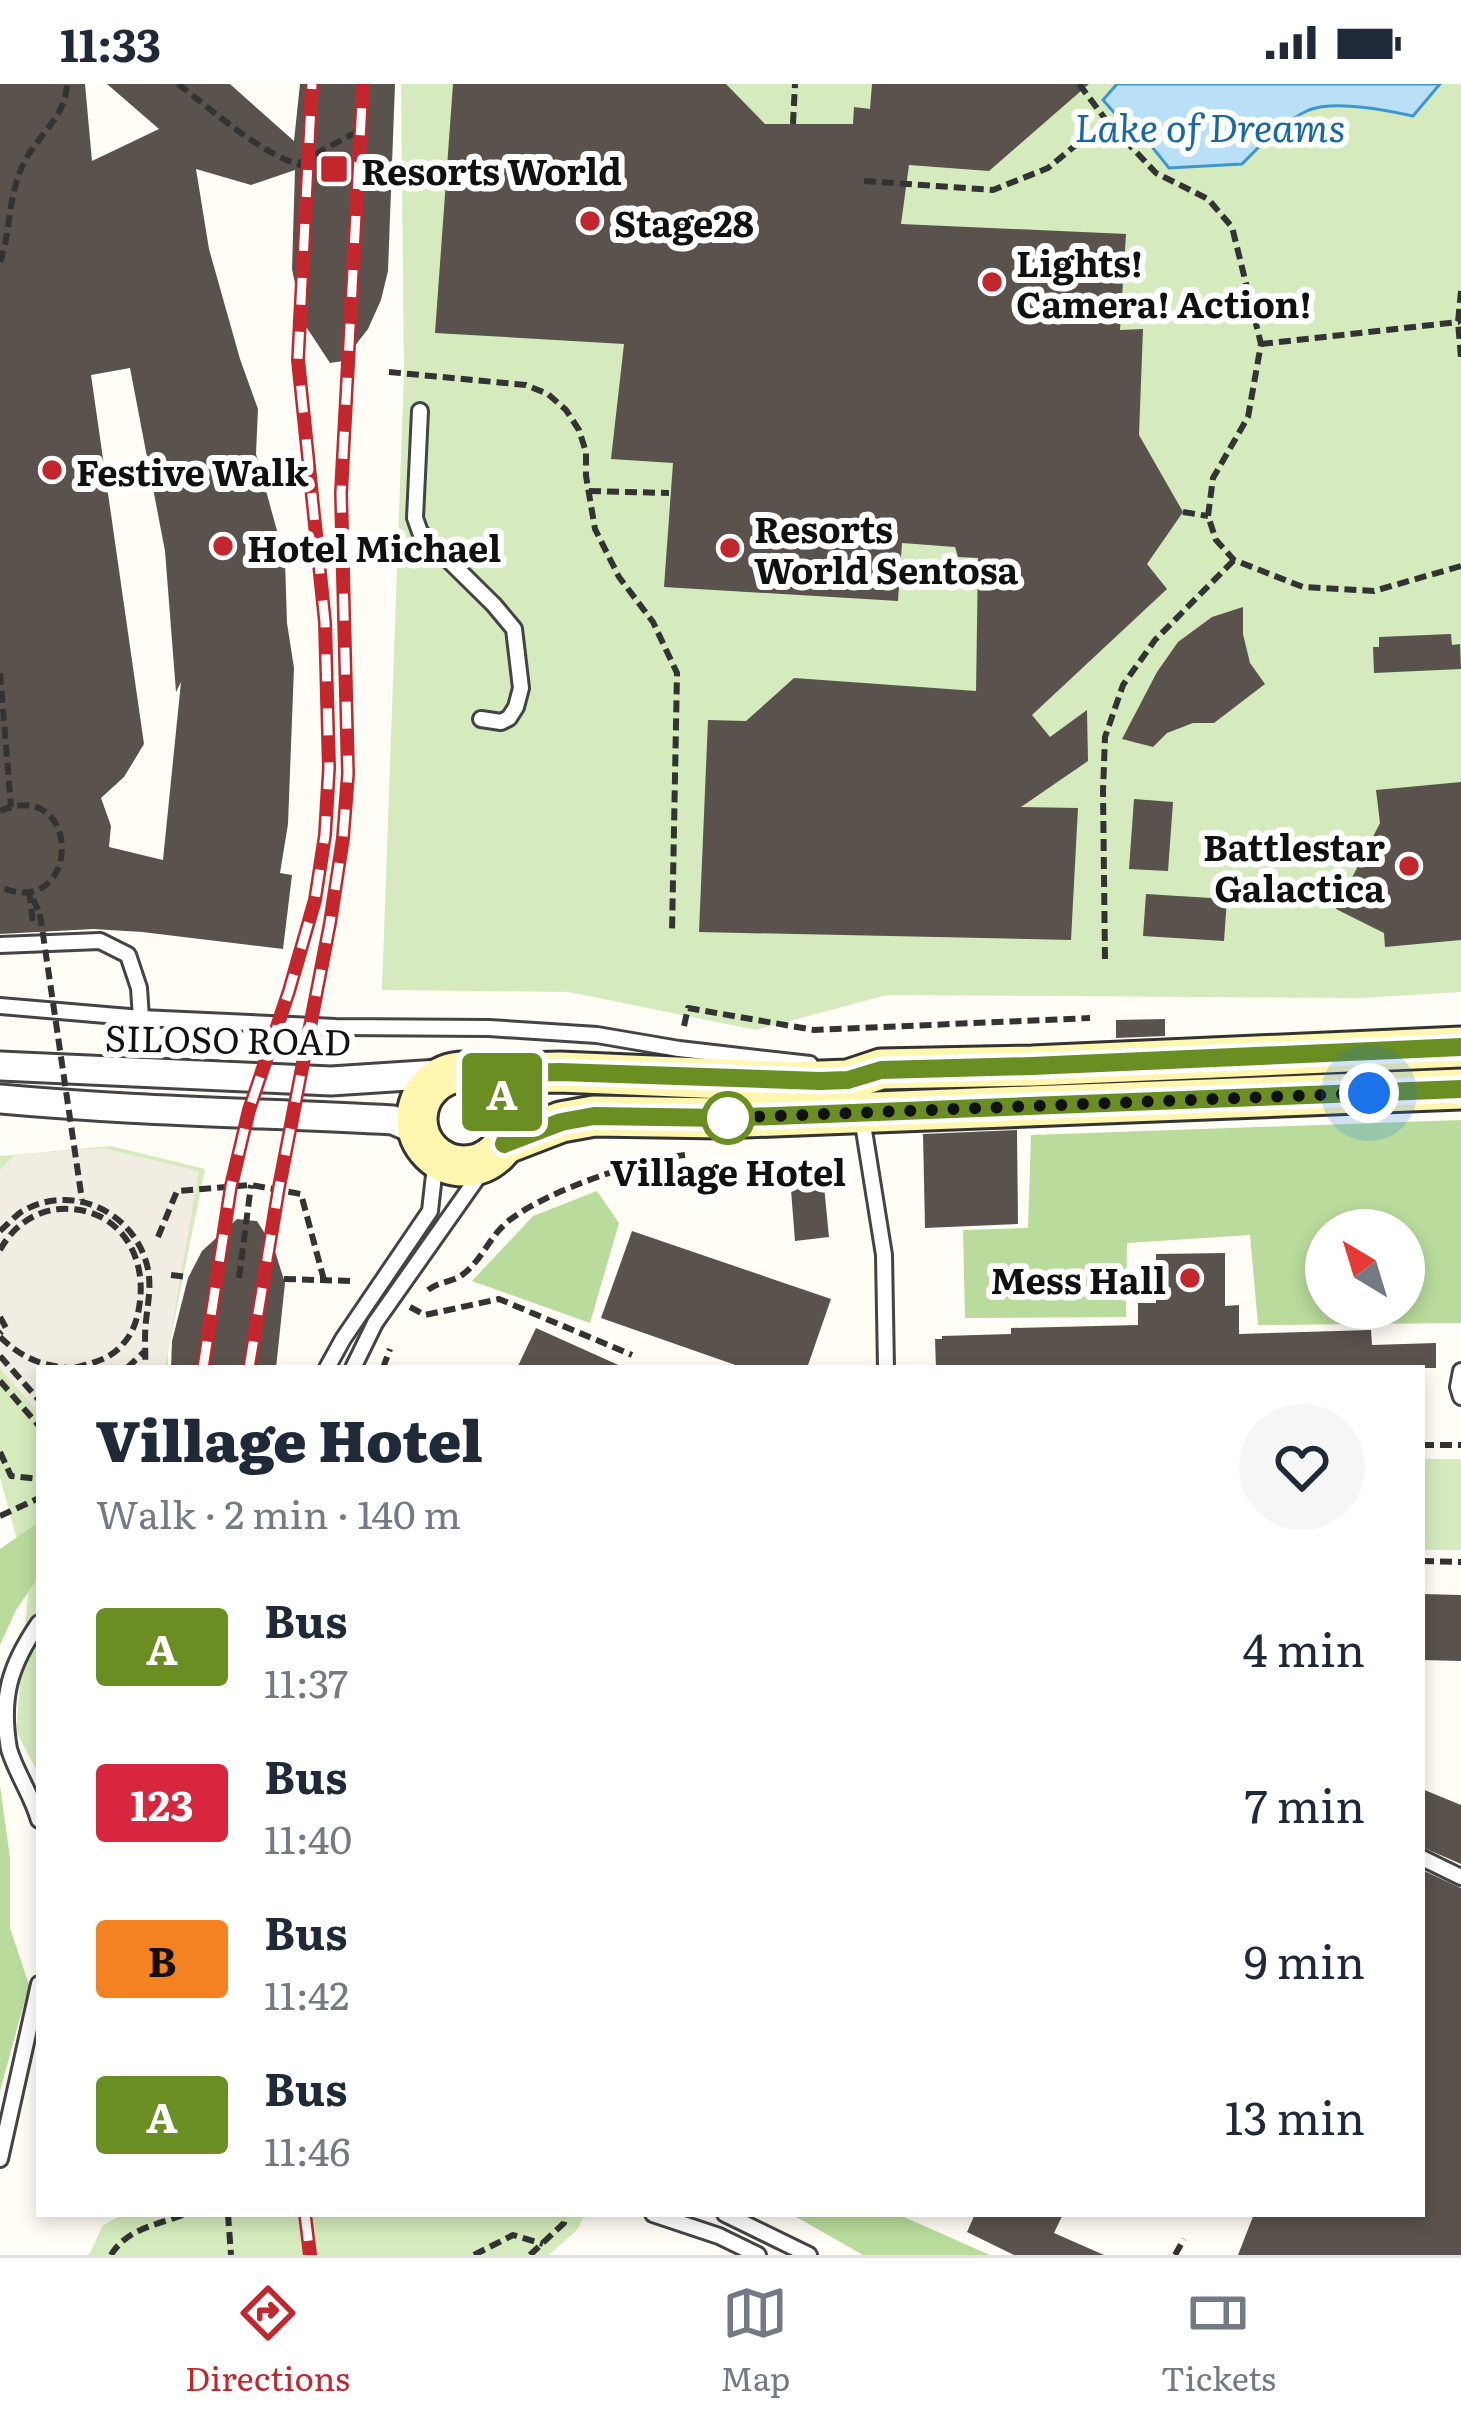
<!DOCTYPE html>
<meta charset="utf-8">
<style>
body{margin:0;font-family:Literata,serif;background:#f6f6f7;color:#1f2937;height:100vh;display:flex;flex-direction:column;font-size:45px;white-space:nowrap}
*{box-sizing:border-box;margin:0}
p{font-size:39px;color:#747a83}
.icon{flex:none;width:66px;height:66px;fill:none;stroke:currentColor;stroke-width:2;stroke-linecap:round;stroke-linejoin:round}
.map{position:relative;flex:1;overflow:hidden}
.sheet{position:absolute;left:36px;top:1281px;width:1389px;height:852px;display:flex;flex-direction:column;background:#fff;border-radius:0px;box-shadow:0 6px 18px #0003}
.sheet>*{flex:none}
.badge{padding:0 24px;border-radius:9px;font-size:42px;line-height:78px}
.needle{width:78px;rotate:322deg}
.buttons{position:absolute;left:1305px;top:1125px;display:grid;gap:24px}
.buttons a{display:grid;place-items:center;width:120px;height:120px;border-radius:50%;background:#fff;box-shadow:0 6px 18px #0003;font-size:60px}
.you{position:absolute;width:60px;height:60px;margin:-30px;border:9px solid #fff;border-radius:50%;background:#1a73e8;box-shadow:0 0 0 18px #1a73e833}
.map>.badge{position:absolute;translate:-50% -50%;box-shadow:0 0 0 6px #fff}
.round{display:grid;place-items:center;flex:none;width:126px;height:126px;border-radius:63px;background:#f6f6f7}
.overview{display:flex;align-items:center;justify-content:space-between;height:204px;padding:0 60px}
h1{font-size:57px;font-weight:800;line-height:90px}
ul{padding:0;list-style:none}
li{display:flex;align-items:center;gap:36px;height:156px;padding:0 60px}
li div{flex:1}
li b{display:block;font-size:45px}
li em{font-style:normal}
li .badge{min-width:132px;font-weight:700;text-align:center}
.status{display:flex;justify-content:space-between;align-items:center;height:84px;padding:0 60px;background:#fff;direction:ltr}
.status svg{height:33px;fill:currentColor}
.tabs{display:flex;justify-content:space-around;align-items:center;height:168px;border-top:3px solid #e0e1e3;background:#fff;font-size:33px;color:#747a83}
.tabs a{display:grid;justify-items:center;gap:6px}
.tabs .on{color:#c4262e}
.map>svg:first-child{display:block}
.green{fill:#d5ebbd}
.forest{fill:#b9dc9c;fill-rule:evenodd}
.plaza{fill:#f1ede2}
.water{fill:#b9e0f7;stroke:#3f96cf;stroke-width:3}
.building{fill:#5a524d;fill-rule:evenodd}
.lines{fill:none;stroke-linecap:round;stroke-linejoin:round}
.lane-casing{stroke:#444;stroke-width:20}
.street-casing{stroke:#444;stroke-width:33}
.secondary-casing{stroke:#333;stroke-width:45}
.path{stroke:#333;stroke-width:6;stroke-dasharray:12 6;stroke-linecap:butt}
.lane{stroke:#fff;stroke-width:14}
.street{stroke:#fff;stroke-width:27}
.secondary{stroke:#fff6b0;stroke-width:39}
.rail-casing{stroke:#c4262e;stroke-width:14}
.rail{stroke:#fff;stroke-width:9;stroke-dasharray:27;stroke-linecap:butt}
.path-bridge{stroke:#333;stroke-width:6;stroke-dasharray:12 6;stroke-linecap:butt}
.line-casing{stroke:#fff;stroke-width:27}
.line{stroke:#6b8e23;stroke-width:18}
.walk{stroke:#111;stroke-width:12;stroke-dasharray:0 21.6}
.poi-dot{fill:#c4262e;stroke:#fff;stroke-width:4.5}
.stop-dot{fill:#fff;stroke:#6b8e23;stroke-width:6}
.labels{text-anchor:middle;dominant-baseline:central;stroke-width:12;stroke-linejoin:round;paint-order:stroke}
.poi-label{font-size:36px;font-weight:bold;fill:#111;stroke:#fff;text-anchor:start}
.street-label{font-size:36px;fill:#111;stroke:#fff}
.stop-label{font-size:36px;font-weight:bold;fill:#111;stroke:#fff}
.water-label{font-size:39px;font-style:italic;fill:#1768a6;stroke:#fff}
</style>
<div class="status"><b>11:33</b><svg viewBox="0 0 49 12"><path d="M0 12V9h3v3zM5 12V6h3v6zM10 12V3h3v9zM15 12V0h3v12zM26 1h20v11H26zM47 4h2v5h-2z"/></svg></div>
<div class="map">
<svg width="1461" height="2171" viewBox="0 0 1461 2171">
<rect width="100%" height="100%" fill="#fffdf5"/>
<g class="green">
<polygon points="401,0 1461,0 1461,908 1360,914 887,911 756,946 569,908 382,906 404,288"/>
<polygon points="111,1062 205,1085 168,1268 168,1284 39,1284 39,1691 16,1647 29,1501 0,1393 0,1072"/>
<rect x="1422" y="1375" width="39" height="91"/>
<polygon points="124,2130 585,2130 577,2146 549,2171 89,2171 103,2141"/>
</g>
<g class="forest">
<path d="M1461,1036V1239L1258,1241L1250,1151L1127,1159L1126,1233L965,1234L963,1146L1028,1144L1031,1051ZM1326,1146H1404V1224H1326Z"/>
<polygon points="597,1107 619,1139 590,1239 472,1197 533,1132"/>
<polygon points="39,1438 39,1492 16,1526 0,1561 0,1465"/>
<polygon points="0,1702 10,1774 10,1844 29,1901 0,2007"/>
<polygon points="791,2130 897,2130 990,2171 863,2171"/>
</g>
<polygon class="plaza" points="102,1064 199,1087 165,1284 39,1284 39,1329 0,1285 0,1086 14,1071"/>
<path class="water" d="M1117,0H1440L1413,32C1386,26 1334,16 1309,26C1282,38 1262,60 1242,80L1169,84L1132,38L1125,41L1103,16Z"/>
<g class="building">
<path d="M0,0H85L92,77L159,45L107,0H230L294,57L300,0H395L388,187L381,216L368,245L343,277L330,279L303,238L292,185L295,86L251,101L196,85L209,165L240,275L258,325L256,370L285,476L287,539L294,584L288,740L280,789L292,791L283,865L142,848L93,845L0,850ZM130,284L165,467L176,608L181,598L163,776L109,763L111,742L101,714L124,693L144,660L91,291Z"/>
<polygon points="453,0 726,0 765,40 853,40 854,23 870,25 872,0 1089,0 989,87 909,81 901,140 1126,150 1120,246 1143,245 1139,351 1183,428 1147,480 1167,505 1032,631 1050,653 1087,626 1088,677 1021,723 1078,724 1071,856 699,848 708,636 746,637 794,594 976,607 978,474 958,473 955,463 902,459 898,517 664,503 673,379 611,375 624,260 435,249"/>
<polygon points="1243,523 1243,550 1250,579 1265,600 1214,639 1193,639 1167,649 1153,663 1122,655 1157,588 1178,558 1212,533"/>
<polygon points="1451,550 1452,561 1460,560 1461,585 1374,589 1373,563 1379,563 1379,553"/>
<polygon points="1461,698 1461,856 1385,863 1384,849 1336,825 1380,739 1376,706"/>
<polygon points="1134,715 1173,718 1168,787 1129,785"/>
<polygon points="1146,810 1227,815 1224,857 1143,852"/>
<polygon points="1165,935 1165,952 1116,954 1116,936"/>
<polygon points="1017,1046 1018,1140 925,1144 923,1050"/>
<polygon points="824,1102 829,1153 795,1157 791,1106"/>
<polygon points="237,1135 257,1137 274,1164 285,1199 276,1284 171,1284 172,1257 188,1194 202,1167"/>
<polygon points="632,1147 831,1215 807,1284 744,1284 601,1234"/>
<polygon points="1225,1169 1225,1222 1239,1221 1239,1250 1371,1246 1372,1261 1436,1259 1436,1284 936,1284 935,1255 942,1255 942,1252 1011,1250 1011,1244 1138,1241 1138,1219 1156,1219 1156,1170"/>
<polygon points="536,1244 625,1284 517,1284"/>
<polygon points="1422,1510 1461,1511 1461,1577 1422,1576"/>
<polygon points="1422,1705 1461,1721 1461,1780 1422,1763"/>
<polygon points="1422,1786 1461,1804 1461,2171 1238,2171 1254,2130 1422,2130"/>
<polygon points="975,2130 1063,2130 1054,2149 1104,2171 1014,2171 967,2148"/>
</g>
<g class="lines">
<defs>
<g id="lane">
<polyline points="420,327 415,434 420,448 494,521 514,545 521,604 516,623 509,634 501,638 481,635"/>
<polyline points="0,861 100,857 128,871 139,904 141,934"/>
<polyline points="0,922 141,934 336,943 489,944 597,951 679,965 810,980"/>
<polyline points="862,1034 884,1171 886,1284"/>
<polyline points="327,1284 343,1255 430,1127 436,1073"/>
<polyline points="353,1284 375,1239 492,1073"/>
<polyline points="1461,1287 1458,1303 1461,1313"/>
<path d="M39,1539C10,1581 0,1613 9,1665C16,1689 32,1711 39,1736"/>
<polyline points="1422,1774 1461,1793"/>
<polyline points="0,2075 39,1900"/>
<polyline points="653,2130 719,2152 758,2171"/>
<polyline points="725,2130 809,2171"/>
</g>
<g id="street">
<polyline points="0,982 331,997 454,989"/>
<path d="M0,1015C130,1027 262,1029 393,1036L418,1047"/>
</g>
<g id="secondary">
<circle cx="464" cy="1035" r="47"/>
<polyline points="478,990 560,988 793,998 848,996 881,985 1032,982 1461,963"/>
<polyline points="504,1060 561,1038 594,1032 721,1034 1461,1005"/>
</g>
</defs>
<use href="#lane" class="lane-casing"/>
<use href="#street" class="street-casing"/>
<use href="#secondary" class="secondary-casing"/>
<g class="path">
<path d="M178,0C212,26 266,75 308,83"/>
<polyline points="1079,0 1106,36 1156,89 1208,115 1232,143 1261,260 1248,333 1213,394 1208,432 1216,456 1234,476 1303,503 1374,507 1461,482"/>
<polyline points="793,40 795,0"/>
<polyline points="299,79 360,46"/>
<polyline points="864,97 993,106 1048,84 1106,36"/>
<path d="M0,178C12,145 7,109 26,75C40,49 66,32 67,0"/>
<polyline points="1461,207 1458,238 1461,274"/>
<polyline points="1261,260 1458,238 1461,233"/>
<polyline points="389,288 526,301 548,310 566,326 579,346 586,368 586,392 595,445 619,493 653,538 677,589 672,848"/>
<polyline points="589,407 669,409"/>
<polyline points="1183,428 1208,432"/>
<polyline points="0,589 11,723"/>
<path d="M0,727C83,691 82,838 0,803"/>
<polyline points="29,807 33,839"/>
<polyline points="33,815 40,830"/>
<polyline points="1105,875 1103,707 1105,653 1123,601 1155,556 1234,476"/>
<polyline points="684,942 688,924 814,946 1090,934"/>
<path d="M0,1147C7,1141 14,1133 21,1128C71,1098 133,1127 147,1181C152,1200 148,1218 146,1237C144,1252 146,1268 145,1284"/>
<polyline points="158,1153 177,1107 251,1101 301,1110 324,1196"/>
<path d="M0,1166C12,1144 33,1127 60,1125C114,1122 146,1165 140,1217C138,1233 134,1248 123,1260C111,1275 91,1280 73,1284"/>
<polyline points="171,1191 188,1193"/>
<polyline points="239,1194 251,1101"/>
<polyline points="284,1195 351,1197"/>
<path d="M428,1206C438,1198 452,1198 462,1191C482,1177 491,1149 511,1135C550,1106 637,1076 685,1071"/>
<polyline points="410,1223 425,1231 499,1215 632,1271"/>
<polyline points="0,1233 6,1244 0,1249"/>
<path d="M0,1253C21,1273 39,1281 67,1284"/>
<polyline points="0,1272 39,1316"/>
<polyline points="127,1284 144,1268"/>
<polyline points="383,1284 390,1265"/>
<polyline points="0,1297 39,1342"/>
<polyline points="1422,1361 1461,1361"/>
<polyline points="0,1368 11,1392 39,1395"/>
<polyline points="0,1432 39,1414"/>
<polyline points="1422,1477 1461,1478"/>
<polyline points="228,2130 231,2171"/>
<path d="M111,2171C127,2144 158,2141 185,2130"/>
<polyline points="474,2171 513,2151 543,2160"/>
<polyline points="530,2171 564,2139 565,2130"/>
<polyline points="1175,2171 1184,2155"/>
</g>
<use href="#lane" class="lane"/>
<use href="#street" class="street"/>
<use href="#secondary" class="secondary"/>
<defs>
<g id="rail">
<polyline points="203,1284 231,1102 249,1026 289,907 315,816 325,751 329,684 325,538 298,276 312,0"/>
<polyline points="249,1284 279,1103 330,839 343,754 348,690 341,409 363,0"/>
<polyline points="305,2130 310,2171"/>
</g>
</defs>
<use href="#rail" class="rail-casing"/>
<use href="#rail" class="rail"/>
<polyline class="path-bridge" points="40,830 82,1116"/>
</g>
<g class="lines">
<defs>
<path id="line" d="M1461,963L1032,982L881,986L848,996L820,997L560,988L478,990C507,1004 517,1030 504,1060L561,1038L594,1032L722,1034L1461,1005"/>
</defs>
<use href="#line" class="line-casing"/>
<use href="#line" class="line"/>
<polyline class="walk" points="728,1034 722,1034 1369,1009"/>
</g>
<g class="poi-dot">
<rect x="319" y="70" width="30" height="30" rx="6"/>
<circle cx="590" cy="137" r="12"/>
<circle cx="992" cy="198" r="12"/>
<circle cx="52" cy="386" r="12"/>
<circle cx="223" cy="462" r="12"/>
<circle cx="730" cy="464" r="12"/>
<circle cx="1409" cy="782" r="12"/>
<circle cx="1190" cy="1194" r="12"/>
</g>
<circle class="stop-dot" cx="728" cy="1034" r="24"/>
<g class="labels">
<g class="poi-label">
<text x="361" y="85">Resorts World</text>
<text x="614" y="137">Stage28</text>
<text x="1016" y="177">Lights!<tspan x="1016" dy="41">Camera! Action!</tspan></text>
<text x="76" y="386">Festive Walk</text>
<text x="754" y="443">Resorts<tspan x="754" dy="41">World Sentosa</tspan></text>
<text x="247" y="462">Hotel Michael</text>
<text x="1385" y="761" text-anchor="end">Battlestar<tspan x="1385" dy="41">Galactica</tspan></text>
<text x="1166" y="1194" text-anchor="end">Mess Hall</text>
</g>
<g class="street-label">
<text transform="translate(228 954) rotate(1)">SILOSO ROAD</text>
</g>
<g class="stop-label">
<text x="728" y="1086">Village Hotel</text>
</g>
<g class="water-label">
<text x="1210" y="41">Lake of Dreams</text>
</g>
</g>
</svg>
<div class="buttons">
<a><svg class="needle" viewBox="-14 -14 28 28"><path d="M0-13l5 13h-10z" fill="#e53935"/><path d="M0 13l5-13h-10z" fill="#747a83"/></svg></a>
</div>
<div class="you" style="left:1369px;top:1009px"></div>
<b class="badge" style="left:502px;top:1008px;background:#6b8e23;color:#fff">A</b>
<section class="sheet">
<div class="overview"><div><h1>Village Hotel</h1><p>Walk · 2 min · 140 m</p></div><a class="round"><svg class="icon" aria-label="heart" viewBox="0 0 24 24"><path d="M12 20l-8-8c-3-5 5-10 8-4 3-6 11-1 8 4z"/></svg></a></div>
<ul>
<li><span class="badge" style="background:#6b8e23;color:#fff">A</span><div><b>Bus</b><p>11:37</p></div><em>4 min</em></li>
<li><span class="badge" style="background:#d7263d;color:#fff">123</span><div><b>Bus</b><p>11:40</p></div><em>7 min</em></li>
<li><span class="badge" style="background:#f58220;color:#111">B</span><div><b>Bus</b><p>11:42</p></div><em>9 min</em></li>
<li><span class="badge" style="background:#6b8e23;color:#fff">A</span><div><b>Bus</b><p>11:46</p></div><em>13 min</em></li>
</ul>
</section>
</div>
<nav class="tabs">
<a class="on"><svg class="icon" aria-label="directions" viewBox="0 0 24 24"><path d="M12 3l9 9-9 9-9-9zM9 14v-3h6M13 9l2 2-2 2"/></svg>Directions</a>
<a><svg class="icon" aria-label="map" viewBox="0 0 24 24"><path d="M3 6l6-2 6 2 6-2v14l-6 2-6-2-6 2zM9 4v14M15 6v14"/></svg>Map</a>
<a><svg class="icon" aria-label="tickets" viewBox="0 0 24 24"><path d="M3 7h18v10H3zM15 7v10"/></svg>Tickets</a>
</nav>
